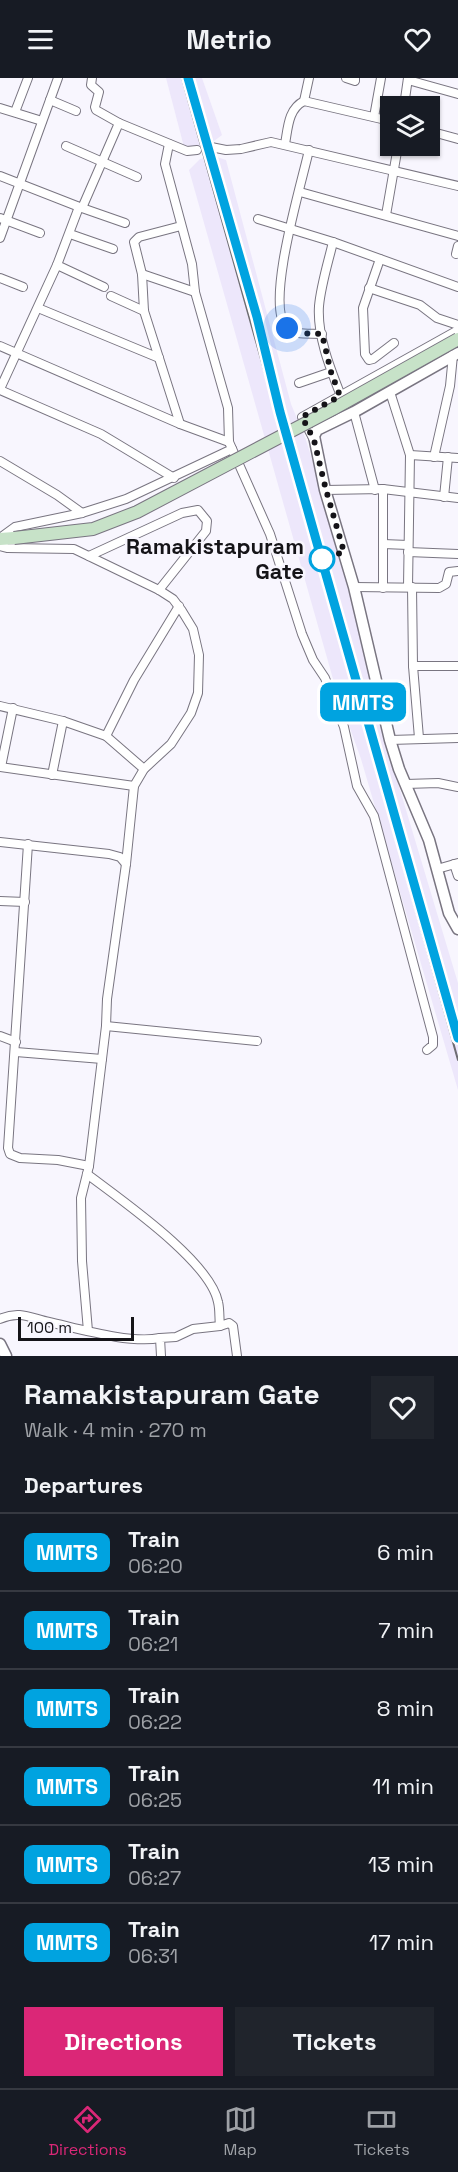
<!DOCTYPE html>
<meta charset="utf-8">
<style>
body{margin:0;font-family:"Space Grotesk",sans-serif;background:#20242c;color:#f1f3f6;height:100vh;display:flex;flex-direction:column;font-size:22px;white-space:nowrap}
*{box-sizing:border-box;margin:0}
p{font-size:20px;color:#9ea1a6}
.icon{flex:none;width:33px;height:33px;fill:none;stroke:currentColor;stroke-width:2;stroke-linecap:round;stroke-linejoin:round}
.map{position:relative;height:1278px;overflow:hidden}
.drawer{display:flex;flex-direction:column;background:#171b24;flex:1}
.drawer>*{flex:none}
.badge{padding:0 12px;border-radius:9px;font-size:21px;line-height:39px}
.controls{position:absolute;left:380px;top:18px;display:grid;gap:12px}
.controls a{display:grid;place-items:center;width:60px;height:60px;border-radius:0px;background:#171b24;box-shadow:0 2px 4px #0004;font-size:30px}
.scale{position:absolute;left:18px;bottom:15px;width:116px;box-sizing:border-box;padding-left:6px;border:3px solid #151418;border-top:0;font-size:16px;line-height:21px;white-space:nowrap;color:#151418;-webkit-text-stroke:4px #f8f6fe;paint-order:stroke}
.you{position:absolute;width:30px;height:30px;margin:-15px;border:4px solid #fff;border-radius:50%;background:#1a73e8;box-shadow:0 0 0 9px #1a73e833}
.map>.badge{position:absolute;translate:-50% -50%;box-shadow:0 0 0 3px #fff}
h2{padding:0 24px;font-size:22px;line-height:54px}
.round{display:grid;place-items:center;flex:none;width:63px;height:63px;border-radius:0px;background:#20242c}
.head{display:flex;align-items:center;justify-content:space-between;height:102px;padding:0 24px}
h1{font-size:28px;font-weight:700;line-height:45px}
.cta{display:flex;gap:12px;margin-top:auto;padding:12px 24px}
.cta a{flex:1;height:69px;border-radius:0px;background:#db2777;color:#fff;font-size:24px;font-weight:700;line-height:69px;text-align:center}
.cta a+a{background:#20242c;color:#f1f3f6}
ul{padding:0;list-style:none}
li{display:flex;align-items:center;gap:18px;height:78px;padding:0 24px;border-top:2px solid #363941}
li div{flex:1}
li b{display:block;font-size:22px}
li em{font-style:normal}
li .badge{min-width:66px;font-weight:700;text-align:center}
header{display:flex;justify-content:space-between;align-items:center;height:78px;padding:0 24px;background:#171b24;font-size:27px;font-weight:700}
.tabs{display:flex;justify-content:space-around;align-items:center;height:84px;border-top:2px solid #363941;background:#171b24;font-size:16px;color:#9ea1a6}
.tabs a{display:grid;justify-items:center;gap:3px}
.tabs .on{color:#db2777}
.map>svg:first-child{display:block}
.built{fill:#ede7fb}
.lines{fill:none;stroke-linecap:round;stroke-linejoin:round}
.minor-casing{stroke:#797581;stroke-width:10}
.tertiary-casing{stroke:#797581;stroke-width:13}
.secondary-casing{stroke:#797581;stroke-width:14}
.minor{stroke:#fff;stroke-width:8}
.tertiary{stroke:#fff;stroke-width:10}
.secondary{stroke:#c7e2c8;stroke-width:12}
.rail{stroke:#6e6d72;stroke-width:2}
.secondary-bridge-casing{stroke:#797581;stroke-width:14;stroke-linecap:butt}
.secondary-bridge{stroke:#c7e2c8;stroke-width:12}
.line-casing{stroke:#fff;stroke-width:14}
.line{stroke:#00a3e0;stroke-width:9}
.walk{stroke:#151418;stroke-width:6;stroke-dasharray:0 10.8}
.stop-dot{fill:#fff;stroke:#00a3e0;stroke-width:3}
.labels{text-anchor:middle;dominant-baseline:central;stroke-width:5;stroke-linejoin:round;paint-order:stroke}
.stop-label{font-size:22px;font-weight:bold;fill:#151418;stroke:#f8f6fe;text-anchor:end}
</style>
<header><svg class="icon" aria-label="menu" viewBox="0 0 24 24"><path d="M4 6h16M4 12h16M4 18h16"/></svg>Metrio<svg class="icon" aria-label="heart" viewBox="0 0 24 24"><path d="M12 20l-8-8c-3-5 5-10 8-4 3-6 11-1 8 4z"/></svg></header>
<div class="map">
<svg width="458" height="1278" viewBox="0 0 458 1278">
<rect width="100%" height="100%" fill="#f8f6fe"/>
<g class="built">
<polygon points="166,0 202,0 222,57 210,66 197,70 184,69"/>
<polygon points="214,78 226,82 291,326 306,362 348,500 379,642 458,905 458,1012 361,681 335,608 189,92 200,81"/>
</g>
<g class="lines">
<defs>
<g id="minor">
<polyline points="346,0 355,3 355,0"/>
<polyline points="408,2 458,16"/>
<polyline points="50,22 76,33"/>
<polyline points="304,23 309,0"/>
<polyline points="404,28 408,0"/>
<polyline points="0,30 42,43"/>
<polyline points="15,34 28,0"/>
<polyline points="374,39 381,0"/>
<polyline points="119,45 187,73 197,72"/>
<polyline points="429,53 458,61"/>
<polyline points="169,66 165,86 192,186 195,214 228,330 229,364 270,456 302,556 313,582 325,600 344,649 357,708 374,738 433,959 433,967 427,972"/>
<path d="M285,66C288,50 288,31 304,23L390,43"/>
<polyline points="66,68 137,99"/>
<polyline points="211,69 226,72 241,71 271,64 458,108"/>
<path d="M309,72C302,104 265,225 286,249C294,258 310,255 322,256"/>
<polyline points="0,98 82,130 119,45 96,32 95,29 99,14 91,7 92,0"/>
<polyline points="300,114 458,158"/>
<polyline points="82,130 125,145"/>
<polyline points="386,137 398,68"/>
<polyline points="0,140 40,155"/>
<polyline points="258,141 333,164 458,209"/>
<polyline points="70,156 113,171"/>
<polyline points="0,160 58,0"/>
<path d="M333,164C328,185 321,207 319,228C317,258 330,290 341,318"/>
<polyline points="456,176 458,168"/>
<polyline points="380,181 363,230 365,276 369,282 373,281 394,265"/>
<polyline points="57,187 104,209"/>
<polyline points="142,196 195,214"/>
<polyline points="0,200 23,209"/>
<polyline points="369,210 420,227 437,240 458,247"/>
<polyline points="111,218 144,233"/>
<polyline points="38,230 159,280"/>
<polyline points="0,268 180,346 229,364"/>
<polyline points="299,305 331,294"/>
<polyline points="0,311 57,187 79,129"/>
<polyline points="0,312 101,356 174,400"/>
<polyline points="390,314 410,377 408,509"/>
<polyline points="354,334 375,412"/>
<polyline points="180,346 144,233 142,196 134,164 139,159 181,148"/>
<polyline points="314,362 302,339 458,252"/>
<polyline points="410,377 458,380"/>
<polyline points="434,379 450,308 453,277"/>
<polyline points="0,383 57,417 82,435"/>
<polyline points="325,412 383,411 458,420"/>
<polyline points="444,419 448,379"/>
<polyline points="0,460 15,449 82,435 126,421 232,371"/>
<polyline points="383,466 408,467"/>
<polyline points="0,468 7,470 74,471 159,512 173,521 182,533 193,551 199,577 198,615 191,635 171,666 144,691 134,708 126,786 107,921 106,948 89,1088 81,1120 82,1183 88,1253"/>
<polyline points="408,474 458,476"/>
<polyline points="89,478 182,435 198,432 207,443 206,453 159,512"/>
<polyline points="354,509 439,510 446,506 449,494 458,493"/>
<polyline points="412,509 413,588 419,660"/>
<polyline points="383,510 383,411"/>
<polyline points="413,588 458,588"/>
<polyline points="0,628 63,643 106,658 144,691"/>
<polyline points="106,658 134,602 179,528"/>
<polyline points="390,662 458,660"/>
<polyline points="0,689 134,708"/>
<polyline points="1,689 13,630"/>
<polyline points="52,697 63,643"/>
<polyline points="406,706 438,705 458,709"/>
<polyline points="0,764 109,776 120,779 126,786"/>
<polyline points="28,766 8,1070 10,1076 20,1080 58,1082 89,1088"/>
<polyline points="454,786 458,798"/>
<polyline points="437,791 458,785"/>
<polyline points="0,823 25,824"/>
<polyline points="106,948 257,963"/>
<polyline points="0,958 16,964"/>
<polyline points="16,974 102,981"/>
<path d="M87,1096C121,1122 210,1183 218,1224C220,1232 219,1240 220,1248L229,1245L233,1248L237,1278"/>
<path d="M0,1241C19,1232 31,1240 49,1244C80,1251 130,1266 160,1260"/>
<polyline points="161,1278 160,1260 176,1259 193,1251 220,1248"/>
</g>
<g id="tertiary">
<polyline points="458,275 354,334 317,352 314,358 325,412 354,509 390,662 399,691 429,762 449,835 458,851"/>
<polyline points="0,1266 6,1278"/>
</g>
<polyline id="secondary" points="0,461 14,460"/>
</defs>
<use href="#minor" class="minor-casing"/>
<use href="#tertiary" class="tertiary-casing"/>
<use href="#secondary" class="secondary-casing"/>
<use href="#minor" class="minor"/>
<use href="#tertiary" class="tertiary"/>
<use href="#secondary" class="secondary"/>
<polyline class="rail" points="182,0 458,982"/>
<defs>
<polyline id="secondary-bridge" points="14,460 93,451 137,434 333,331 458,261"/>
</defs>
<use href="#secondary-bridge" class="secondary-bridge-casing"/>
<use href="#secondary-bridge" class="secondary-bridge"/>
</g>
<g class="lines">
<defs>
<polyline id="line" points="188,0 257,239 280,334 317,465 458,960"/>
</defs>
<use href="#line" class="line-casing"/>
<use href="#line" class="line"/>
<polyline class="walk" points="287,250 296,255 322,256 331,294 340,318 302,339 314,362 326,412 344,474 322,481"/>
</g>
<circle class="stop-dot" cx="322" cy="481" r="12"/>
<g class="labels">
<g class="stop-label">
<text x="304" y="468">Ramakistapuram<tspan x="304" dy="25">Gate</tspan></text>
</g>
</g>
</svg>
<div class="controls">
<a><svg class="icon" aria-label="layers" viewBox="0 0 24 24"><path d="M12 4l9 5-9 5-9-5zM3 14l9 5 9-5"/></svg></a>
</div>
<div class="scale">100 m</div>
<div class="you" style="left:287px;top:250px"></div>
<b class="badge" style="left:363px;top:624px;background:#00a3e0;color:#fff">MMTS</b>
</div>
<section class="drawer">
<div class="head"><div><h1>Ramakistapuram Gate</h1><p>Walk · 4 min · 270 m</p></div><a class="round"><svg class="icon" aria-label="heart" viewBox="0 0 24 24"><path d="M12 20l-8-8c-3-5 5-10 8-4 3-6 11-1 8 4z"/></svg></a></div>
<h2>Departures</h2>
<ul>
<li><span class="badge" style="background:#00a3e0;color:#fff">MMTS</span><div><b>Train</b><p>06:20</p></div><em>6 min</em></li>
<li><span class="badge" style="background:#00a3e0;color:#fff">MMTS</span><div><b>Train</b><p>06:21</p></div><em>7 min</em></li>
<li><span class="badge" style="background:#00a3e0;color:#fff">MMTS</span><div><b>Train</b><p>06:22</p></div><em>8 min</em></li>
<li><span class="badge" style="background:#00a3e0;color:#fff">MMTS</span><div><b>Train</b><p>06:25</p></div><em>11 min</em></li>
<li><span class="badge" style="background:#00a3e0;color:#fff">MMTS</span><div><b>Train</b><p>06:27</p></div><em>13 min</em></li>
<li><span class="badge" style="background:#00a3e0;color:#fff">MMTS</span><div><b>Train</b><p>06:31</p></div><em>17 min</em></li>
</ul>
<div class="cta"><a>Directions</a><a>Tickets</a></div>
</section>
<nav class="tabs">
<a class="on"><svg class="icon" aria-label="directions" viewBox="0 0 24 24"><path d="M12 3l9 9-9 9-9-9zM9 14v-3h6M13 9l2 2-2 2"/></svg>Directions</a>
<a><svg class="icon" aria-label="map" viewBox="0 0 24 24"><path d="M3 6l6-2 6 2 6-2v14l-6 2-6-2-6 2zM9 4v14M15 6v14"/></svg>Map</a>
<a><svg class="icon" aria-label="tickets" viewBox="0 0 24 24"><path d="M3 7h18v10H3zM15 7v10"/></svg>Tickets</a>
</nav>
